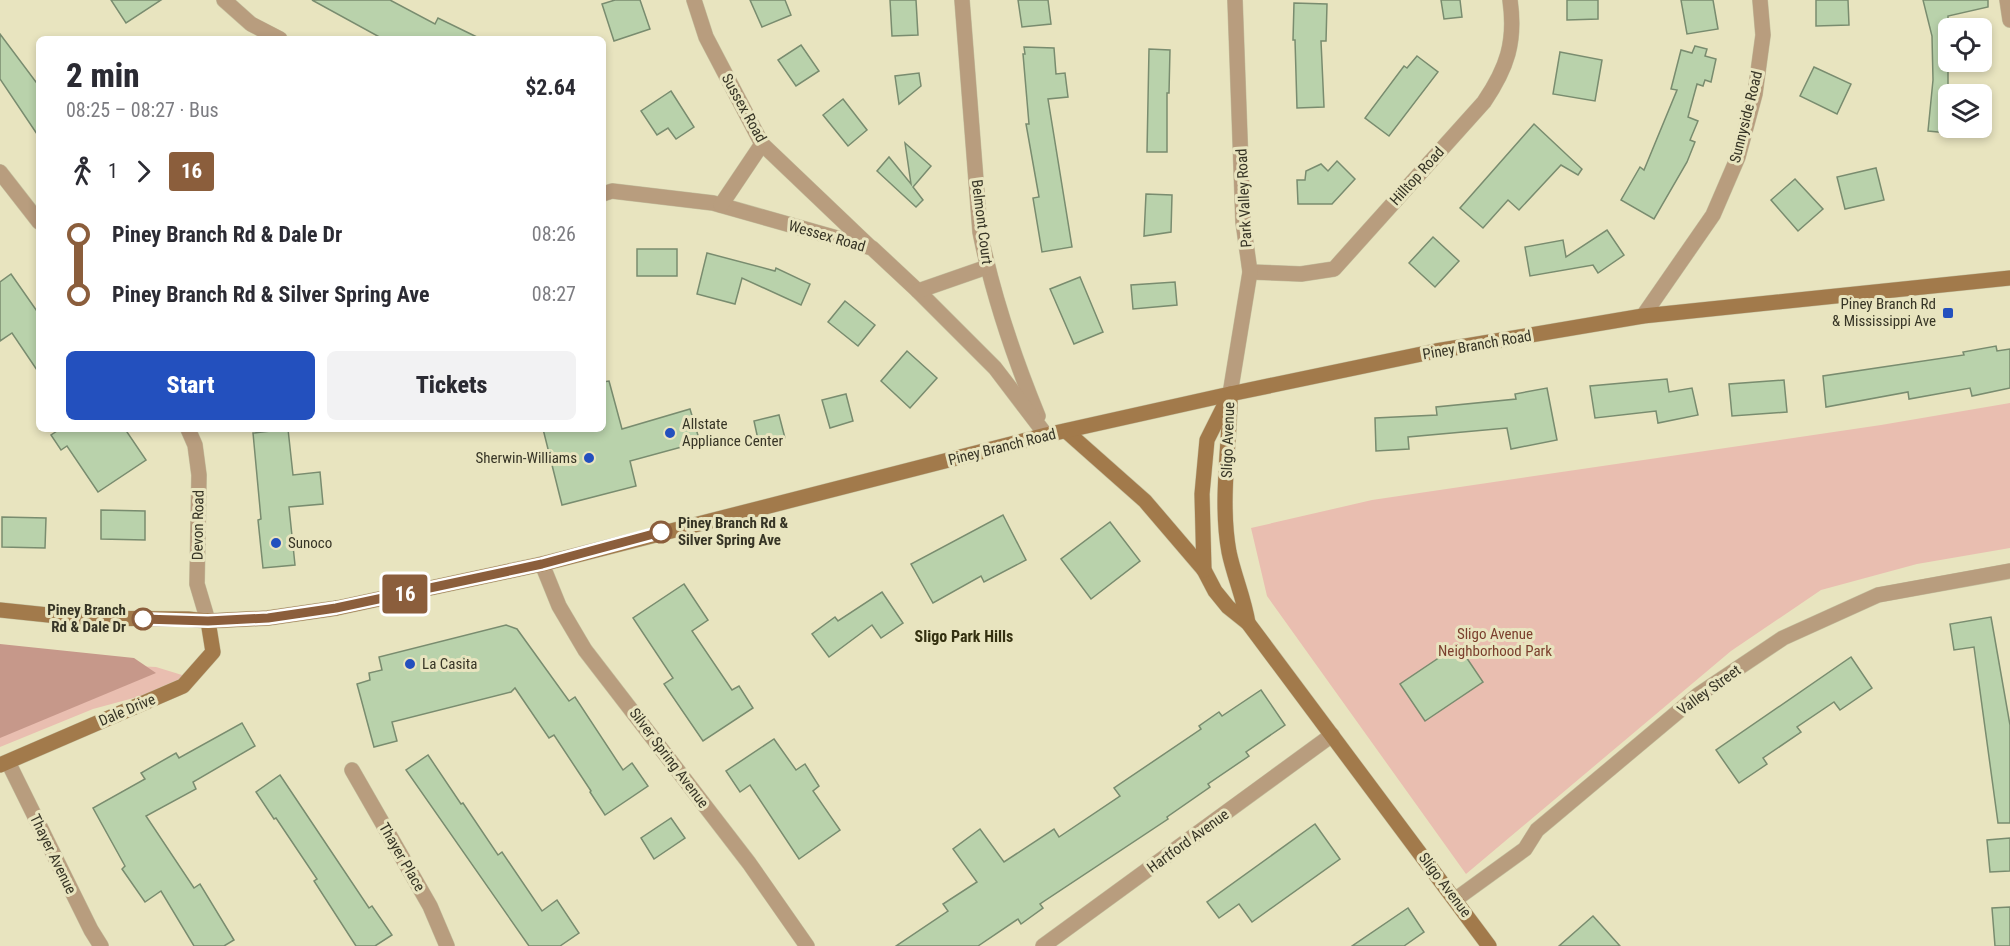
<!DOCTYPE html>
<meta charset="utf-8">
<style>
body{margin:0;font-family:"Roboto Condensed",sans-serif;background:#f2f2f3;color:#2b2b33;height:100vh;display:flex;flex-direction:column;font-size:22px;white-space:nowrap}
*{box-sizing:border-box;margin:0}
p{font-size:20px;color:#7c7c81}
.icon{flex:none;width:33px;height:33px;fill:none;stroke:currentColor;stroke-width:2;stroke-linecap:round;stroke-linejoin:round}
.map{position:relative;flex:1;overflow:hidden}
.sheet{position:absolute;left:36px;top:36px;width:570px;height:396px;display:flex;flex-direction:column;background:#fff;border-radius:9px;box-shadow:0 3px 9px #0003}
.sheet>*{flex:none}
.badge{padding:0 12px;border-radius:4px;font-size:21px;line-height:39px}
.controls{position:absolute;left:1938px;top:18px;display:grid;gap:12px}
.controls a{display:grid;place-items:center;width:54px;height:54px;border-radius:9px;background:#fff;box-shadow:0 3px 9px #0003;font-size:30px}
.map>.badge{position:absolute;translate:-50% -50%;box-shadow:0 0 0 3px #fff}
.legs{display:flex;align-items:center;gap:9px;height:66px;padding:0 30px;font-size:20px}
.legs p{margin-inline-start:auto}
.overview{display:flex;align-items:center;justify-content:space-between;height:102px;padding:0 30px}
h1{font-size:33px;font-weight:800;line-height:45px}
.cta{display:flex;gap:12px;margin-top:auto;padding:12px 30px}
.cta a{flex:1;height:69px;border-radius:9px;background:#2350be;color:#fff;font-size:24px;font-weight:800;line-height:69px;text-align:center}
.cta a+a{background:#f2f2f3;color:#2b2b33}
ul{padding:0 30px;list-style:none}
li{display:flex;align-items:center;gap:21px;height:60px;font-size:22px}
li i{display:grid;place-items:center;width:9px;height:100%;margin:0 8px;background:currentColor}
li i::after{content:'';width:15px;height:15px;margin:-8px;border:4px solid;border-radius:50%;background:#fff}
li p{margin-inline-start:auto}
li:first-child i{background:linear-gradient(#0000 50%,currentColor 0)}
li:last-child i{background:linear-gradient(currentColor 50%,#0000 0)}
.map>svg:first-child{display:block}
.green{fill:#e9beb0}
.forest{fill:#c6988a}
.building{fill:#b9d2ab;stroke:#798c6f;stroke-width:1.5}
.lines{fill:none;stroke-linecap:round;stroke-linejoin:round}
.street-casing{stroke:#c5c1a0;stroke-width:16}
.secondary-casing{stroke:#c5c1a0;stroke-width:16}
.street{stroke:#b89d7e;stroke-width:15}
.secondary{stroke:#a27a4b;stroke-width:15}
.line-1-casing{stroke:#fff;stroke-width:14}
.line-1{stroke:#8b5e3c;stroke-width:9}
.poi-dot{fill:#2350be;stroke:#e8e4bf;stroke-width:2}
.stop-1-dot{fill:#fff;stroke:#8b5e3c;stroke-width:3}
.labels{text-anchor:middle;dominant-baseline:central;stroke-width:6;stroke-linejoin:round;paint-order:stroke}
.street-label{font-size:15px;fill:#373526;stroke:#e8e4bf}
.poi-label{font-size:15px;fill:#373526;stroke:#e8e4bf;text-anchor:start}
.stop-label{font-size:15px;font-weight:bold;fill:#373526;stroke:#e8e4bf;text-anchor:start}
.park-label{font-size:15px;fill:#7b3f2d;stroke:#e8e4bf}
.neighbourhood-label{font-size:16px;font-weight:bold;fill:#343010;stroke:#e8e4bf}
</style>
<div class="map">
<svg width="2010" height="946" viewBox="0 0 2010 946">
<rect width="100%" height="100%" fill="#e8e4bf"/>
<g class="green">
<polygon points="2010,403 2010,548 1917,564 1821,590 1731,651 1466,874 1267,596 1251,528 1372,500 1881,425"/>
<polygon points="0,660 156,667 182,675 183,681 178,686 93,709 0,747"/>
</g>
<polygon class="forest" points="0,644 134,658 156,673 0,738"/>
<g class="building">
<polygon points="111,0 161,0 126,23"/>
<polygon points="312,0 390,0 435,24 438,18 481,39 383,39"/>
<polygon points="615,0 640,0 650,29 614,41 602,4"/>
<polygon points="750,0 785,0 791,15 762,27"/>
<polygon points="890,0 916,0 918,35 892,36"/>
<polygon points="1018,0 1048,0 1051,24 1022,27"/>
<polygon points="1441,0 1460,0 1462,17 1444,19"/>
<polygon points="1567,0 1598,0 1598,19 1567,20"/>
<polygon points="1681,0 1713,0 1718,29 1687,34"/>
<polygon points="1816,0 1848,0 1849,25 1816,26"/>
<polygon points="1923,0 1988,0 1988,7 1948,16 1948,133 1928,131 1933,80 1932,36"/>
<polygon points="1294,3 1327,4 1326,41 1321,41 1324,107 1297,108 1295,40 1293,40"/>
<polygon points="0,34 39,86 39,137 0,79"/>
<polygon points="801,45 819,71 796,86 778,60"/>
<polygon points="1695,46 1707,49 1705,56 1716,59 1711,82 1705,80 1703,86 1697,84 1688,117 1698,121 1690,140 1695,142 1687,162 1654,219 1621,200 1640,167 1644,170 1677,90 1671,89 1681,50 1692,53"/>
<polygon points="1024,47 1054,48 1056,74 1065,73 1068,97 1048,99 1072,247 1042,252 1033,198 1039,197 1026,124 1029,124 1023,54 1025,54"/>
<polygon points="1149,49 1170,50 1169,93 1167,93 1167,152 1147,152"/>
<polygon points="1560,52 1602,60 1595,101 1553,94"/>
<polygon points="1417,56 1438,72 1389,136 1365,118 1404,66 1407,68"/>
<polygon points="1814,67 1851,84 1837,114 1800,96"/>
<polygon points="919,73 921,86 899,104 895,76"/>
<polygon points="671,91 694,127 676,139 668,128 657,135 641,111"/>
<polygon points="843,99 867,130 848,146 823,115"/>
<polygon points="1534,124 1582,169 1578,175 1561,165 1519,210 1508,200 1483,228 1460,208"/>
<polygon points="905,143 931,166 913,187 923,200 916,207 877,171 889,157 911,184"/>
<polygon points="1337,161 1355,179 1332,204 1298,204 1297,180 1305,180 1306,171 1321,164 1328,171"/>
<polygon points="1876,168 1884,200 1845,209 1837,177"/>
<polygon points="1795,179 1823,209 1798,231 1771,200"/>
<polygon points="1146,194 1172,195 1171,232 1144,236"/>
<polygon points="1607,230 1624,255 1598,273 1593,265 1530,276 1525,247 1563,240 1566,257"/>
<polygon points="1433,237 1459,261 1435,287 1409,263"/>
<rect x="637" y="249" width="40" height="27"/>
<polygon points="707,253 775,271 776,268 810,284 801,305 742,278 735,304 697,294"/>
<polygon points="11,274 39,314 39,373 12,333 0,341 0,282"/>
<polygon points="1080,277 1103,332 1074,344 1050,289"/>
<polygon points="1175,282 1177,305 1133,309 1131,285"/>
<polygon points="845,301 875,325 858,346 828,322"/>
<polygon points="1996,346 1997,351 2010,349 2010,388 1972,396 1970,388 1909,399 1908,392 1826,407 1823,376 1964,355 1963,352"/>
<polygon points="907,351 937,378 910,408 881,381"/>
<polygon points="1667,379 1669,392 1692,388 1698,415 1658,423 1656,411 1595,418 1590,386"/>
<polygon points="1784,380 1787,412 1732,416 1729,384"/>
<polygon points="609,381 622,429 690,409 700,442 630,461 636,486 562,505 543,429 603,429 603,382"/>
<polygon points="1547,388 1557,440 1511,449 1507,428 1408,437 1409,449 1376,451 1375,418 1437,415 1436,407 1516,399 1515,394"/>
<polygon points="846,394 853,421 830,428 822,400"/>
<polygon points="779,415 785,438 759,444 754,421"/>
<polygon points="56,429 125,429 146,460 98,492 67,446 61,450 51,435 57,431"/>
<polygon points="288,429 293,475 320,472 323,504 289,507 295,565 263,568 258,520 261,519 253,433"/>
<polygon points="101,510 145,511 145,540 101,539"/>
<polygon points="1003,515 1026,560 984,582 981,576 933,603 911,564"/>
<polygon points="2,517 46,518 45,548 2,547"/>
<polygon points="1110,522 1140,561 1091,599 1061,559"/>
<polygon points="684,584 708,620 692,631 732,690 739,686 753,708 703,741 664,684 673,678 633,618"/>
<polygon points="882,592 903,623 881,638 872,625 829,657 812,634 835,617 838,621"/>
<polygon points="1991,617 2010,725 2010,823 1998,823 1974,647 1954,650 1950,624"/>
<polygon points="506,625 517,629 569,701 575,697 623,770 632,763 648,786 605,815 590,792 591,791 554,735 549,738 515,688 511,692 392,722 397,741 374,747 357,684 370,680 369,673 382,670 379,657"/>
<polygon points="1458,645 1483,682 1425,721 1400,684"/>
<polygon points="1851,657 1872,688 1840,710 1834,702 1797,727 1801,732 1763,758 1767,764 1739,783 1716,750"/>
<polygon points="1261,690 1285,725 1246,752 1249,756 1208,784 1210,787 1167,817 1168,819 1040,904 1043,908 1021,924 1018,919 978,946 896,946 948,911 943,904 977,882 953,849 980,829 1004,862 1054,829 1059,837 1120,796 1114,788 1201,729 1199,726 1219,712 1222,716"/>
<polygon points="242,723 255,746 193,782 196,789 146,816 194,888 200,884 234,940 224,946 194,946 161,891 145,902 122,869 125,866 93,808 145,779 141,773 176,753 179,758"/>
<polygon points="774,739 796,770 805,764 819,786 813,791 840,830 799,859 750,785 740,792 726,771"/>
<polygon points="428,755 461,804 463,803 498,855 502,852 542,911 557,900 579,933 560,946 529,946 406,770"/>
<polygon points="280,775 369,908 372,906 392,935 375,946 356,946 314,881 317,879 276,818 274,819 256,792"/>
<polygon points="671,818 685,838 654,859 641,838"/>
<polygon points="1315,824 1340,859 1252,922 1239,904 1219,918 1207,902"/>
<polygon points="2010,838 2010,871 1990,872 1987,840"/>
<polygon points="2010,907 2010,946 1995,946 1992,908"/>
<polygon points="1408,908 1424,932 1404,946 1352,946"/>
<polygon points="1593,916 1620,946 1559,946"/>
</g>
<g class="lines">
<defs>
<g id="street">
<polyline points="224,0 251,24 280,39"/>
<polyline points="694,0 706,37 762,144 869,246"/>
<path d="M962,0L980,232C993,296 1013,355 1038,416"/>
<polyline points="2007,0 2010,20"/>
<polyline points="0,172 39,222"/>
<polyline points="603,194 612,191 713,203 872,248 918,291 995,368 1046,435"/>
<polyline points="721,205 762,144"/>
<path d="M1250,272L1301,274L1334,269L1484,102C1507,68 1516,42 1510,0"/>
<polyline points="918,291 987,267"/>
<polyline points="1643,316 1713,215 1738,157 1755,94 1763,35 1760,0"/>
<polyline points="1230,394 1250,272 1243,222 1235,0"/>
<polyline points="188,429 195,445 199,475 197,584 208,621"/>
<polyline points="542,564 559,606 585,650 749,863 807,946"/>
<polyline points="8,762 91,930 101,946"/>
<polyline points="352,770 430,906 447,946"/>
<polyline points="1456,899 1525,849 1537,830 1698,695 1783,638 1878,595 2010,571"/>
<polyline points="1043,946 1332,735"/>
</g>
<g id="secondary">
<polyline points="1230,394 1207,440 1202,494 1204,570 1215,591 1228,607 1248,623 1489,946"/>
<path d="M1230,401C1229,450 1220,503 1229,552C1234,576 1244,598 1248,623"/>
<polyline points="1066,431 1145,501 1204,570"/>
<polyline points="0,610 77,618 188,619 208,621 268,618 337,608 542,564 1046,435 1230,394 1436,351 1643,316 2010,278"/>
<polyline points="0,765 183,686 213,652 208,621"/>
</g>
</defs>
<use href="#street" class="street-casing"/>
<use href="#secondary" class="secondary-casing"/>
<use href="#street" class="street"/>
<use href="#secondary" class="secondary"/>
</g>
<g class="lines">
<defs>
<polyline id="line-1" points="143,619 208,621 268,618 336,608 542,564 661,532"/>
</defs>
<use href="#line-1" class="line-1-casing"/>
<use href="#line-1" class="line-1"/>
</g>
<g class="poi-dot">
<rect x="1942" y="307" width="12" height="12" rx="3"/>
<circle cx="670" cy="433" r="6"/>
<circle cx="589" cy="458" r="6"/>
<circle cx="276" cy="543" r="6"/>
<circle cx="410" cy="664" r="6"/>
</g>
<g class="stop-1-dot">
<circle cx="661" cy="532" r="10"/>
<circle cx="143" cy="619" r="10"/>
</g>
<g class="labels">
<g class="street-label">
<text transform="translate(744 108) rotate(61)">Sussex Road</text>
<text transform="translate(1746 117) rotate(-76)">Sunnyside Road</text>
<text transform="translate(1417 176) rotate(-48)">Hilltop Road</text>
<text transform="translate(1244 198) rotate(-93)">Park Valley Road</text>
<text transform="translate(982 222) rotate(83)">Belmont Court</text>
<text transform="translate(827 236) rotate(16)">Wessex Road</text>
<text transform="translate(1477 345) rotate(-10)">Piney Branch Road</text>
<text transform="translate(1228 440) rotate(-88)">Sligo Avenue</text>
<text transform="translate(1002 447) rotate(-14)">Piney Branch Road</text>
<text transform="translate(198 525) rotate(-89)">Devon Road</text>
<text transform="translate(1709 690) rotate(-36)">Valley Street</text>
<text transform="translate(127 710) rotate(-23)">Dale Drive</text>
<text transform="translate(669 758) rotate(53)">Silver Spring Avenue</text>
<text transform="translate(1188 841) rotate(-36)">Hartford Avenue</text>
<text transform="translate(53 854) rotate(64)">Thayer Avenue</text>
<text transform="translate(402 857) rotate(60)">Thayer Place</text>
<text transform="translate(1445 885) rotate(53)">Sligo Avenue</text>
</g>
<g class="poi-label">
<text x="1936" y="304" text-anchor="end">Piney Branch Rd<tspan x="1936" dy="17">&amp; Mississippi Ave</tspan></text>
<text x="682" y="424">Allstate<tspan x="682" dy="17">Appliance Center</tspan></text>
<text x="577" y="458" text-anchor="end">Sherwin-Williams</text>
<text x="288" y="543">Sunoco</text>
<text x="422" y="664">La Casita</text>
</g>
<g class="stop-label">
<text x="678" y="523">Piney Branch Rd &amp;<tspan x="678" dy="17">Silver Spring Ave</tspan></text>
<text x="126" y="610" text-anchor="end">Piney Branch<tspan x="126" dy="17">Rd &amp; Dale Dr</tspan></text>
</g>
<g class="park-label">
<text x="1495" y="634">Sligo Avenue<tspan x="1495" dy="17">Neighborhood Park</tspan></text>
</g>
<g class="neighbourhood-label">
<text x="964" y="636">Sligo Park Hills</text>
</g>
</g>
</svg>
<div class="controls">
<a><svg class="icon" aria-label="locate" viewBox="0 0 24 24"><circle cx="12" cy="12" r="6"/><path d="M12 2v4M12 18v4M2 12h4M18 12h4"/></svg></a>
<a><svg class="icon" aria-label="layers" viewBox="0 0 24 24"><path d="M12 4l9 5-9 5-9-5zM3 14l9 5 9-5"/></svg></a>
</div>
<b class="badge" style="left:405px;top:594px;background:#8b5e3c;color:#fff">16</b>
<section class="sheet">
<div class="overview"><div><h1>2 min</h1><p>08:25 – 08:27 · Bus</p></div><b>$2.64</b></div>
<div class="legs"><svg class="icon" aria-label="walk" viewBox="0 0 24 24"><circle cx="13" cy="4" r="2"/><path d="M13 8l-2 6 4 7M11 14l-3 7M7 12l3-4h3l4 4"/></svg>1<svg class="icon" aria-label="forward" viewBox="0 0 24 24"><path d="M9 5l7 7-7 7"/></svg><b class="badge" style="background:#8b5e3c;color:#fff">16</b></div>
<ul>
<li><i style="color:#8b5e3c"></i><b>Piney Branch Rd &amp; Dale Dr</b><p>08:26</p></li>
<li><i style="color:#8b5e3c"></i><b>Piney Branch Rd &amp; Silver Spring Ave</b><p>08:27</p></li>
</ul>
<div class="cta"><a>Start</a><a>Tickets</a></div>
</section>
</div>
